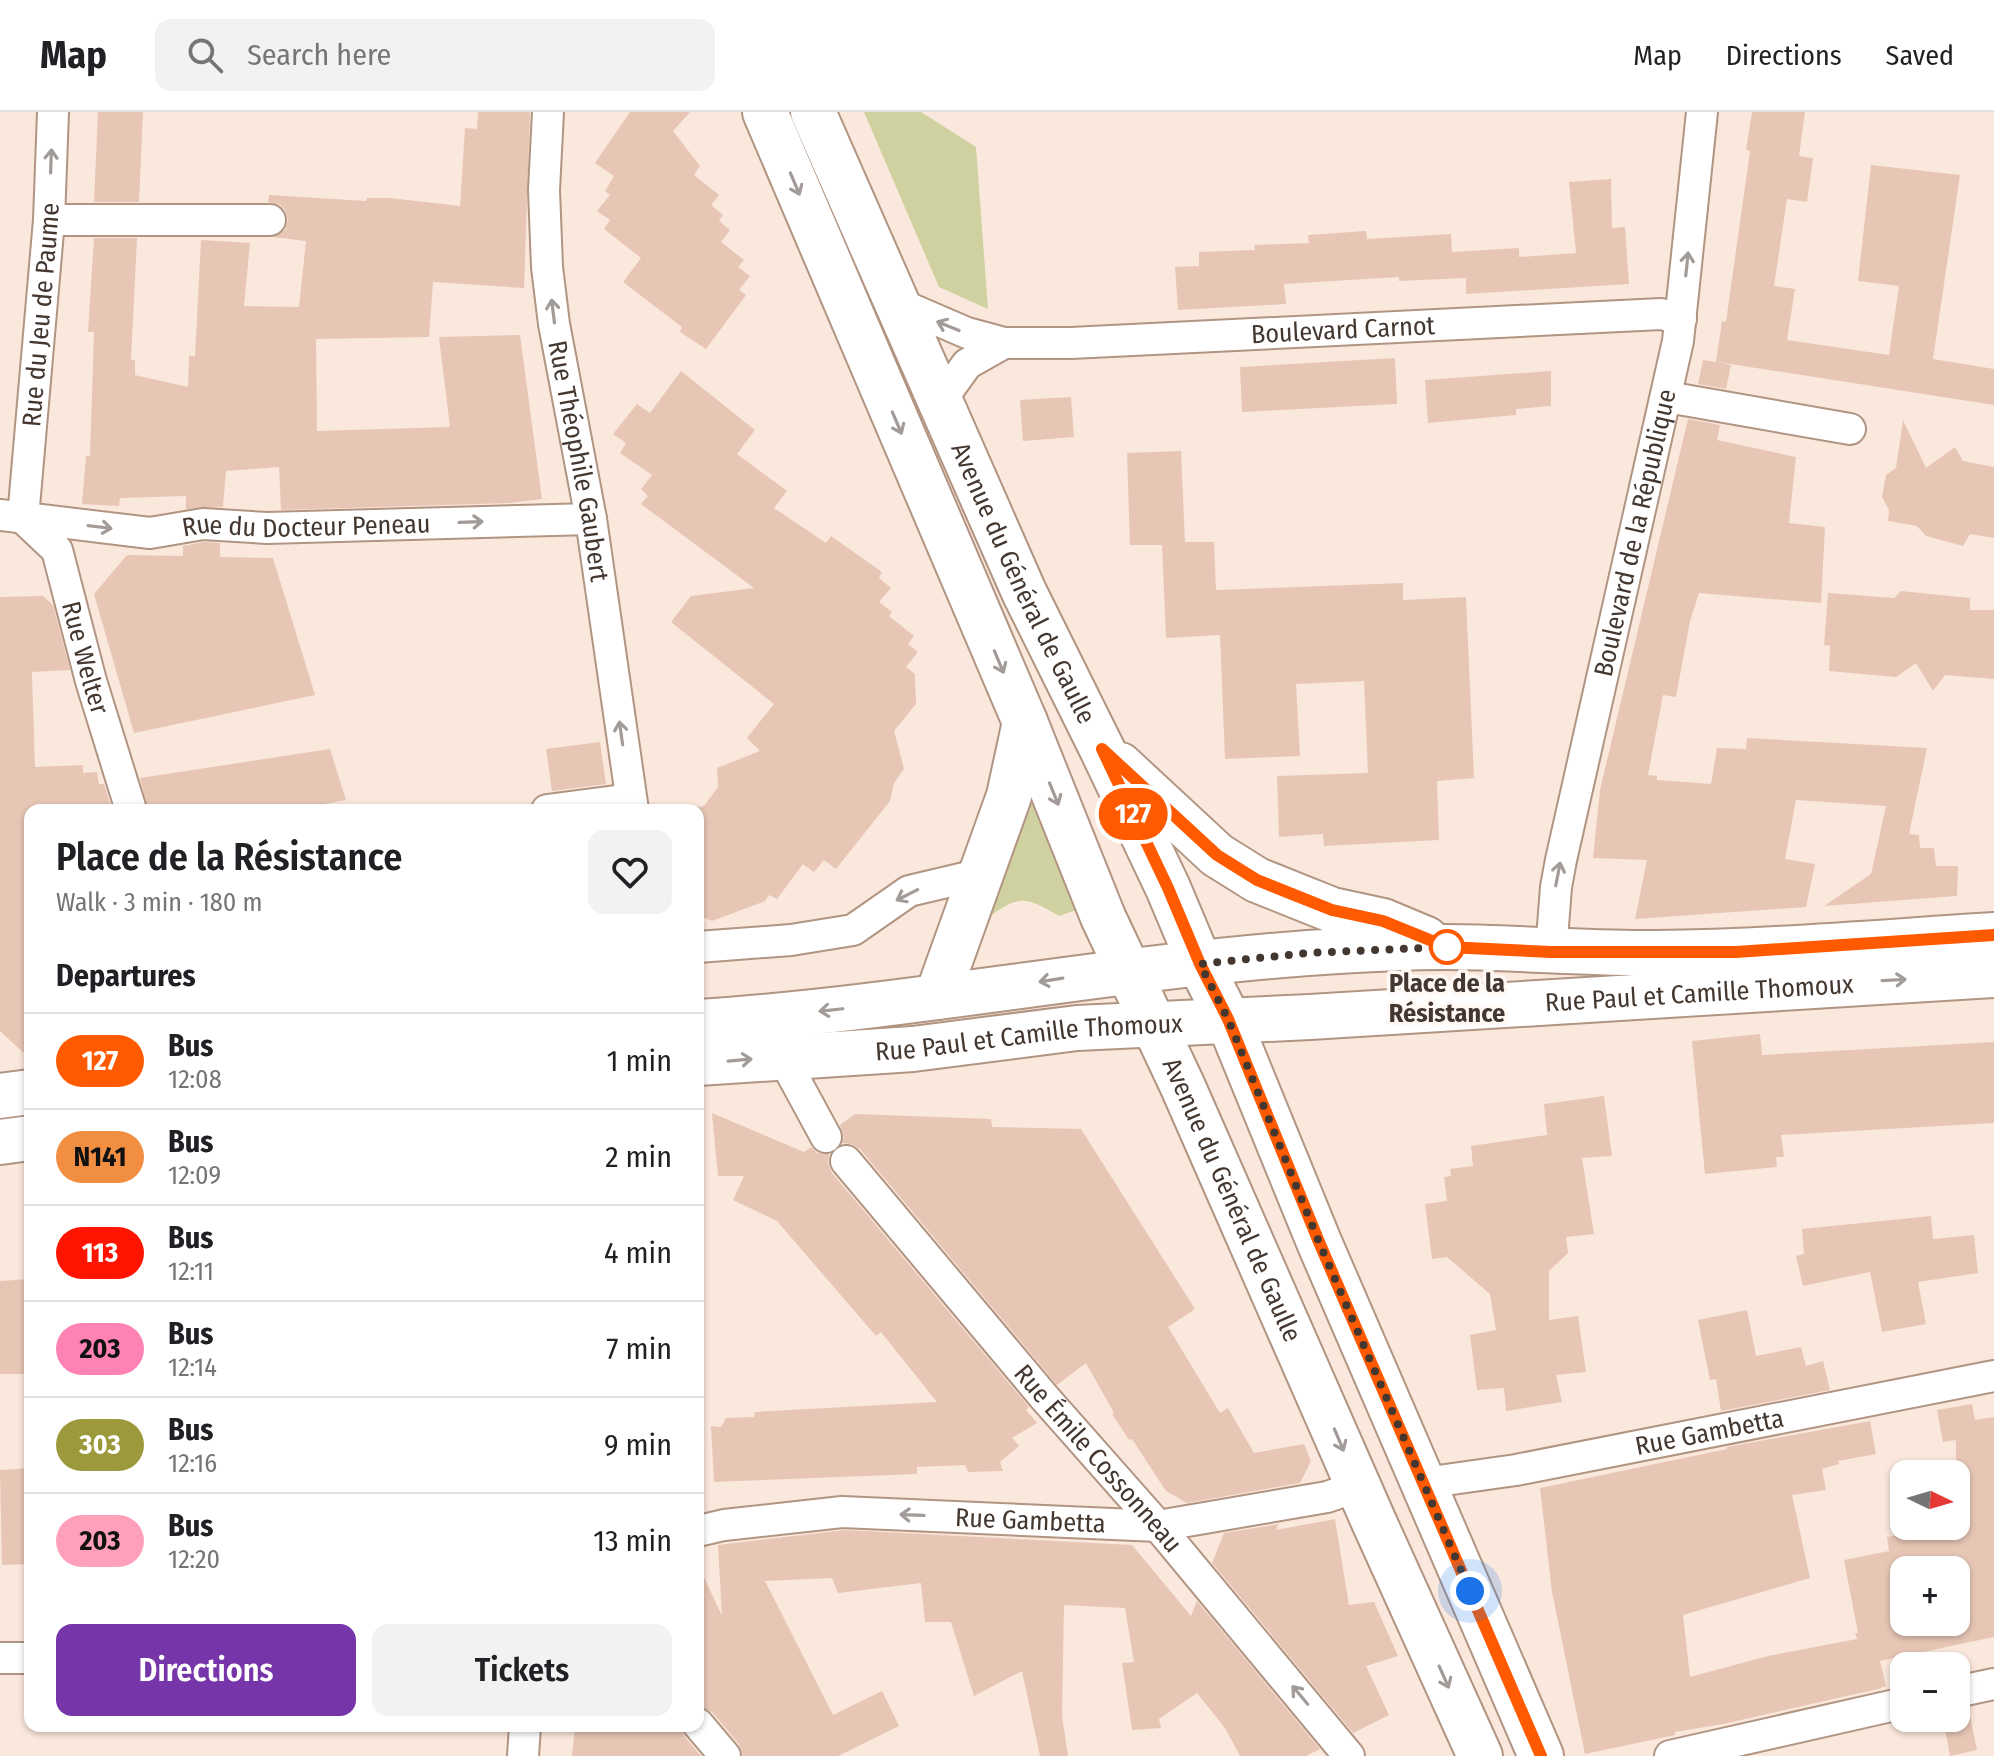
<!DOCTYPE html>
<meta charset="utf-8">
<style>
body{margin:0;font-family:"Fira Sans Condensed",sans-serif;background:#f2f2f2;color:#202124;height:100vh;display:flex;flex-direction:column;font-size:30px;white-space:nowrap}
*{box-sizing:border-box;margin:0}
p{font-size:26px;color:#757577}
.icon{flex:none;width:44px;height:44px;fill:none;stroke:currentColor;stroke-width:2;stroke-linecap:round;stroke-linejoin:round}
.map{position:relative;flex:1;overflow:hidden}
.panel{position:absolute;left:24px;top:692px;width:680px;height:928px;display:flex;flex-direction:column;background:#fff;border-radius:16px;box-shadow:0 2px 6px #0004}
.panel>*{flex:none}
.badge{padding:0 16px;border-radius:26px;font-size:28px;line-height:52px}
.needle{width:52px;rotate:95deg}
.controls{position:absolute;left:1890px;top:1348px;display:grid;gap:16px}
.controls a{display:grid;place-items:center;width:80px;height:80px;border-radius:16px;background:#fff;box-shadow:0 2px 6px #0004;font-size:40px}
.you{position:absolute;width:40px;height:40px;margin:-20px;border:6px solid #fff;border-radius:50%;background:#1a73e8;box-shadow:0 0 0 12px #1a73e833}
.map>.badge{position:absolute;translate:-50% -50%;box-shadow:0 0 0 4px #fff}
h2{padding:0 32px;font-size:30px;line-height:72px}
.round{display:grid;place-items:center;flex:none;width:84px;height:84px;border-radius:16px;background:#f2f2f2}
.summary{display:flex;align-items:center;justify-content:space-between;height:136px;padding:0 32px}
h1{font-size:38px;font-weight:600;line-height:60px}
.action{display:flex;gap:16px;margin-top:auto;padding:16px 32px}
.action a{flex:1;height:92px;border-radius:16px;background:#7635a9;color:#fff;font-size:32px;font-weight:600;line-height:92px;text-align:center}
.action a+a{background:#f2f2f2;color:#202124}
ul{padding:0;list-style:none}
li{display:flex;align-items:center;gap:24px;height:96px;padding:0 32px;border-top:2px solid #e0e0e0}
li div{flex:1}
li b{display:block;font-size:30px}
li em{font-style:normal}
li .badge{min-width:88px;font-weight:700;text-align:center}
header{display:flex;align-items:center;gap:48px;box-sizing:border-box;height:112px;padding:0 40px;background:#fff;border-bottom:2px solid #e0e0e0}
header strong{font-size:38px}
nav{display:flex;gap:44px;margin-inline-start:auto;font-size:28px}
.search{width:560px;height:72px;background:#f2f2f2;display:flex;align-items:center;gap:20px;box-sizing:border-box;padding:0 28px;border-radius:16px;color:#757577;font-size:30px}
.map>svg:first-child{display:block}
.green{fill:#cfd2a0}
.building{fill:#e7c6b5;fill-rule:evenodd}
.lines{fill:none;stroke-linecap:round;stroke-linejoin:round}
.street-casing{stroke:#b19481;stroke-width:34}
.primary-casing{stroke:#b19481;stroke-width:48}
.street{stroke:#fff;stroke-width:30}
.primary{stroke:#fff;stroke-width:44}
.oneway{stroke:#a29b98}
.line-casing{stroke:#fff;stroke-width:18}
.line{stroke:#ff5a00;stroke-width:12}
.walk{stroke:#443730;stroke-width:8;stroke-dasharray:0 14.4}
.stop-dot{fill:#fff;stroke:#ff5a00;stroke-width:4}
.labels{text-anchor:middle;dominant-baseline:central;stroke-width:7;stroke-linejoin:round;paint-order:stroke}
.street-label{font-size:26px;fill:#443730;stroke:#fff8f4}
.stop-label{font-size:26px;font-weight:bold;fill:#443730;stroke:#fff8f4}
</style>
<header>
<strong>Map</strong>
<div class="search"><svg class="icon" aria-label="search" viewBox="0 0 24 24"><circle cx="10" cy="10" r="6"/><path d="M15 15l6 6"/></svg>Search here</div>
<nav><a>Map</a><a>Directions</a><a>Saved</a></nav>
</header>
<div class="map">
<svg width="1994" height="1644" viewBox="0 0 1994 1644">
<rect width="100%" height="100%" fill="#fbe8dc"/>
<g class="green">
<polygon points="864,0 921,0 976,35 988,197 939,175"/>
<path d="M1028,677L1079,797L1059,804C1026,785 1019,782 988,806Z"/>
</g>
<g class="building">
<polygon points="98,0 143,0 139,90 94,90"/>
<polygon points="478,0 530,0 524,176 433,170 429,225 316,227 317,319 450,315 439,225 520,223 542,387 510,391 281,398 279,355 226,359 223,395 186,397 186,384 120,386 119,394 82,392 86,344 90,344 94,220 88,220 94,126 137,126 131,248 135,248 135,263 188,275 189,244 195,244 201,128 250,131 244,194 299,195 306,129 273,125 285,118 288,107 285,98 280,93 268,90 269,83 366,89 367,86 390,86 460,94 465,16 477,17"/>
<polygon points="630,0 690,0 673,19 700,54 694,63 719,83 711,93 723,103 719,109 730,118 721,130 744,148 738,155 750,164 739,178 746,183 706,237 680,220 682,215 623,170 641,146 604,117 610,108 597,99 610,83 605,79 614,64 595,51"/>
<polygon points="1752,0 1805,0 1799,44 1813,46 1807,90 1787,87 1774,174 1795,177 1787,228 1889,243 1899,174 1858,169 1871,53 1960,63 1933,247 1994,257 1994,293 1718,250 1731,253 1726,277 1698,272 1703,248 1716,250 1722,209 1726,210 1750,39 1746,38"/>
<polygon points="1611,67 1612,116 1625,115 1629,172 1466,182 1466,166 1399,169 1399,165 1284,172 1286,192 1178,198 1175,155 1199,154 1199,140 1255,138 1254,133 1309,131 1308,123 1366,119 1367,127 1451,122 1452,140 1519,136 1519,145 1576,141 1569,70"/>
<polygon points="1395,246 1397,292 1242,300 1240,255"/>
<polygon points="681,259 755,318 737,342 787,379 774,396 826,431 831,424 882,460 879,466 891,476 879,490 892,500 889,504 914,524 908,532 918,540 906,555 915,562 916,592 894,619 904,657 894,671 890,689 836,757 824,748 814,760 803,752 777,787 769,783 765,789 712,809 698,803 698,695 704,694 718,675 717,656 760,639 747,626 774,592 671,510 691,484 754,476 641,392 648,384 641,377 652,363 620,341 626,331 613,322 637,292 650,301"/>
<polygon points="1551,259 1551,294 1516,297 1516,303 1428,311 1425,268"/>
<polygon points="1071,285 1074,325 1023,329 1020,288"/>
<polygon points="1688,307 1720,313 1717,328 1796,345 1789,411 1825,415 1821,491 1699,481 1690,509 1676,585 1663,583 1648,663 1657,664 1657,668 1711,672 1717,636 1746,637 1747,626 1927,636 1909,722 1919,723 1920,736 1934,736 1936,754 1958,754 1957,784 1824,794 1871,762 1886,694 1796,688 1785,747 1815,752 1806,795 1635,807 1647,748 1593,746 1600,678"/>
<polygon points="1903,308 1926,356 1955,335 1963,349 1994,355 1994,426 1970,422 1963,434 1926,424 1917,414 1888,409 1889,398 1882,385 1886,363 1896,356"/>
<polygon points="1181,339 1185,430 1214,430 1216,478 1403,471 1403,488 1466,485 1474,666 1437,669 1439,728 1324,734 1323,722 1279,725 1277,664 1368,661 1364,569 1296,572 1300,644 1225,647 1220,523 1166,526 1162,433 1130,433 1127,341"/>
<polygon points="204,430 220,431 220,445 273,446 315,583 134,621 94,482 127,443 183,444 183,434"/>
<polygon points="1901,479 1970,486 1970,498 1994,498 1994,567 1945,563 1933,579 1916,551 1896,565 1829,559 1830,534 1824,533 1828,481 1894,486"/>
<polygon points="43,484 53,493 70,558 32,560 35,655 83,653 83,661 97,660 99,672 104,672 112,698 30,698 30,947 0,919 0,485"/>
<polygon points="600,630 606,672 552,679 546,637"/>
<polygon points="330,637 346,688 324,692 325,698 148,698 140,666"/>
<polygon points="1760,922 1762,943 1994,930 1994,1011 1781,1023 1784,1045 1776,1045 1777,1055 1705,1062 1692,929"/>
<polygon points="1604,984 1612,1044 1582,1046 1594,1122 1566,1125 1568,1141 1549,1159 1549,1208 1578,1204 1586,1260 1556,1263 1562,1290 1506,1299 1504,1276 1477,1278 1470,1223 1496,1218 1490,1182 1447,1145 1432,1147 1425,1092 1447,1089 1444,1065 1451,1064 1450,1057 1473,1054 1471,1034 1547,1023 1544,992"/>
<polygon points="712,1001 804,1040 811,1035 817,1041 829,1042 828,1051 832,1061 1029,1295 1026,1298 1037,1311 1012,1326 1019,1334 1000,1350 1003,1359 968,1360 965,1353 917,1355 917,1362 714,1370 711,1314 721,1315 726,1306 754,1305 755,1300 937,1290 881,1220 876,1224 777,1109 733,1088 744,1064 718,1064"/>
<polygon points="855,1002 991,1007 992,1015 1081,1017 1195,1197 1168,1215 1220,1301 1228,1296 1254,1341 1304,1332 1311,1349 1300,1371 1187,1391 1166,1379 1132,1327 1129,1328 1112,1302 1114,1301 1086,1251 1057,1273 860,1037 851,1032 842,1031 844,1025 840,1013"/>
<polygon points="1931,1104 1933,1127 1974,1123 1978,1161 1918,1170 1926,1212 1882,1220 1870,1160 1803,1174 1796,1144 1804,1142 1802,1117"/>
<polygon points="30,1167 30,1262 0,1262 0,1169"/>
<polygon points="1747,1198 1756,1244 1801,1235 1806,1254 1823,1249 1830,1278 1721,1299 1716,1267 1710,1268 1698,1208"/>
<path d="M1972,1292L1975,1308L1994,1305V1525L1880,1549L1886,1574L1878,1577L1723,1612L1675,1620V1623L1585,1642L1552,1480L1540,1376L1727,1337V1335L1870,1309L1876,1342L1838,1349L1839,1352L1822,1357L1826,1378L1792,1383L1810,1466L1683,1503L1690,1565L1768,1544L1857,1527L1855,1521H1858L1844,1448L1889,1439L1887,1425L1956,1414V1328L1943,1330L1937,1298ZM1904,1458H1956V1510H1904Z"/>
<polygon points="30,1356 30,1452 2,1453 0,1358"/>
<polygon points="1335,1407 1349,1493 1374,1490 1398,1544 1366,1554 1389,1603 1353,1621 1212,1451 1224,1421 1279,1412 1276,1418"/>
<polygon points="845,1418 1132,1433 1191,1504 1197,1489 1320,1637 1306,1644 1240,1644 1225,1616 1197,1581 1159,1607 1161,1616 1132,1618 1122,1551 1134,1550 1125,1496 1064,1493 1062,1604 1068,1644 1040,1644 1022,1559 974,1584 951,1510 925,1510 921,1471 838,1481 832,1466 765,1469 833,1603 882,1579 899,1614 838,1644 743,1644 739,1632 712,1600 698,1594 698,1452 722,1504 718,1433"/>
<polygon points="1969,1599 1977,1638 1950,1644 1943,1606 1956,1606 1956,1602"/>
<polygon points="575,1614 680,1614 684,1624 701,1644 572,1644"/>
</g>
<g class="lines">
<defs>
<g id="street">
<path id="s1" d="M548,0L544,78L547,155L554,212L591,407L633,698"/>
<polyline points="49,108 270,108"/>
<path id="s2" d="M895,190L967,221L1004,231H1071L1661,202L1681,207"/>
<polyline points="1667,285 1850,317"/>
<polyline points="939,291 967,252 1004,231"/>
<path id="s3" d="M0,403L150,421L203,412L267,416L591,407"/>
<path id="s4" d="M23,406L49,108L53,0"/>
<path id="s5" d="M23,406L57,438L91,569L131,698"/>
<polyline points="547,698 631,687"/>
<polyline points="698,835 791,828 853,818 909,779 981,762"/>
<path id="s6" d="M1551,840L1556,775L1561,748L1678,229L1702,0"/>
<polyline points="782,944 826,1025"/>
<path id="s7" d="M846,1049L1044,1285L1158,1414L1349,1644"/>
<path id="s8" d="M1424,1371L1516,1358L1994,1264"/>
<path id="s9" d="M698,1419L724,1413L842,1400L1158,1414L1327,1385L1359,1374"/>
<polyline points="0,1546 30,1546"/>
<polyline points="1956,1580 1994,1572"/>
<polyline points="698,1612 725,1644"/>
<polyline points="523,1644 525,1614"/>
<polyline points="1670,1644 1904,1591"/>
</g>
<g id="primary">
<path id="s10" d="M765,0L1025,610L1103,805L1183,975L1374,1410L1480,1644"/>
<path id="s11" d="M813,0L1024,480L1102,637L1168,776L1200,852L1228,907L1319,1130L1541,1644"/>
<polyline points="1120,653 1217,743 1257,768 1332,798 1383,809 1426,827"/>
<polyline points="937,885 1009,684 1025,610"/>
<path d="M698,910C903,897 1104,856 1308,841C1354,838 1400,835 1446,835C1515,835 1585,842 1655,841C1768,840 1881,830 1994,823"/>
<path id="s12" d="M698,951L913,937L1077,916L1310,905L1994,863"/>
<polyline points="0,984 30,980"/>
<polyline points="0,1030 30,1026"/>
</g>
</defs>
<use href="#street" class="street-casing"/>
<use href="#primary" class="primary-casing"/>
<use href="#street" class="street"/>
<use href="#primary" class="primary"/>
</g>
<defs><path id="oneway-shaft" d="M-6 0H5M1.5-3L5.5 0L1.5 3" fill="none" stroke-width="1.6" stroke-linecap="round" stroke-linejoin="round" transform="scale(2)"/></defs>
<g class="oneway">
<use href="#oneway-shaft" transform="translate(51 49) rotate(-88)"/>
<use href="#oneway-shaft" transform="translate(795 72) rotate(67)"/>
<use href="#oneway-shaft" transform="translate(1687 152) rotate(-84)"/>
<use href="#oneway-shaft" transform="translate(553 199) rotate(-97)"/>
<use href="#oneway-shaft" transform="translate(948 214) rotate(-158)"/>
<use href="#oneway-shaft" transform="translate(897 311) rotate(67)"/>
<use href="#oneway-shaft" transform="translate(471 410) rotate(-2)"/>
<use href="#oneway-shaft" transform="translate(100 415) rotate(7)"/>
<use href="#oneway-shaft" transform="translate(999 550) rotate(67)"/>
<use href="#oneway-shaft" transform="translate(621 621) rotate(-98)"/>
<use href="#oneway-shaft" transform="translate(1054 682) rotate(68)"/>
<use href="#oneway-shaft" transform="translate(1558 762) rotate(-79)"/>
<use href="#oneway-shaft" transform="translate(907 783) rotate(153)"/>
<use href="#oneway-shaft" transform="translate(1051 868) rotate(171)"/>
<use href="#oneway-shaft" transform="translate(1894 868) rotate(-3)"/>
<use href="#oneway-shaft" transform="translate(831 898) rotate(174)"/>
<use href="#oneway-shaft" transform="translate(740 948) rotate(-5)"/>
<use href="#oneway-shaft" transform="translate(1339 1328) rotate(67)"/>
<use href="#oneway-shaft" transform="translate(912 1403) rotate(-178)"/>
<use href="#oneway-shaft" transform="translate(1444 1565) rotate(66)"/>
<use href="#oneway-shaft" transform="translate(1300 1583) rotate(-130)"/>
</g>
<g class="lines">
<defs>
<polyline id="line" points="1541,1644 1319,1130 1228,907 1200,852 1168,776 1102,637 1217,743 1257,768 1332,798 1383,809 1447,835 1551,840 1736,840 1994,823"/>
</defs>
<use href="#line" class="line-casing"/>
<use href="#line" class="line"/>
<polyline class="walk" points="1447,835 1308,841 1200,852 1228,907 1319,1130 1470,1479"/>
</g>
<circle class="stop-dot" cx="1447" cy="835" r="16"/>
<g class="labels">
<g class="street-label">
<text stroke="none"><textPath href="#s4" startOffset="204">Rue du Jeu de Paume</textPath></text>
<text stroke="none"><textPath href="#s2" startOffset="456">Boulevard Carnot</textPath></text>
<text stroke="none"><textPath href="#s1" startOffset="352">Rue Théophile Gaubert</textPath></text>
<text stroke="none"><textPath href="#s3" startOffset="308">Rue du Docteur Peneau</textPath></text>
<text stroke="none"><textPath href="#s6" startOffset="428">Boulevard de la République</textPath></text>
<text stroke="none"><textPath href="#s11" startOffset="516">Avenue du Général de Gaulle</textPath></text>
<text stroke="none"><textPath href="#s5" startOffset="158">Rue Welter</textPath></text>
<text stroke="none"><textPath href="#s12" startOffset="1004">Rue Paul et Camille Thomoux</textPath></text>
<text stroke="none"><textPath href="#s12" startOffset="332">Rue Paul et Camille Thomoux</textPath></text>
<text stroke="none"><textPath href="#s10" startOffset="1184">Avenue du Général de Gaulle</textPath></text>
<text stroke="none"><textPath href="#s8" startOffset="290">Rue Gambetta</textPath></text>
<text stroke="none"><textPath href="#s7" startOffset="390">Rue Émile Cossonneau</textPath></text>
<text stroke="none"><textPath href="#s9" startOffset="334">Rue Gambetta</textPath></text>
</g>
<g class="stop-label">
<text x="1447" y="871">Place de la<tspan x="1447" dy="30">Résistance</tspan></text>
</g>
</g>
</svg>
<div class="controls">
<a><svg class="needle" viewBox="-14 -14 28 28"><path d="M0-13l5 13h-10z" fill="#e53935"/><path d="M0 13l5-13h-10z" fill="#757577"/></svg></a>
<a>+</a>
<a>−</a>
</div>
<div class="you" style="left:1470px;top:1479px"></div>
<b class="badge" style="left:1133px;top:702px;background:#ff5a00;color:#fff">127</b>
<section class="panel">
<div class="summary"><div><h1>Place de la Résistance</h1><p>Walk · 3 min · 180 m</p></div><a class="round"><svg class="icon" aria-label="heart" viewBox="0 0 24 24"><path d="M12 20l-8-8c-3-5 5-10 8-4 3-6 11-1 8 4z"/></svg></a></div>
<h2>Departures</h2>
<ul>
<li><span class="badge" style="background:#ff5a00;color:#fff">127</span><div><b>Bus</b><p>12:08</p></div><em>1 min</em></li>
<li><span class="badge" style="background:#f28e42;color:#111">N141</span><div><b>Bus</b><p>12:09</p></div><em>2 min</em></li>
<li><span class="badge" style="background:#ff1400;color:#fff">113</span><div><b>Bus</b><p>12:11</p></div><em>4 min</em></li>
<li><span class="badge" style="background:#ff82b4;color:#111">203</span><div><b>Bus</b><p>12:14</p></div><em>7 min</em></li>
<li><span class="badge" style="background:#9b993b;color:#fff">303</span><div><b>Bus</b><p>12:16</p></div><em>9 min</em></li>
<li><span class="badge" style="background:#fea0ba;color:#111">203</span><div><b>Bus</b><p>12:20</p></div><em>13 min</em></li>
</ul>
<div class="action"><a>Directions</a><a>Tickets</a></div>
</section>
</div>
